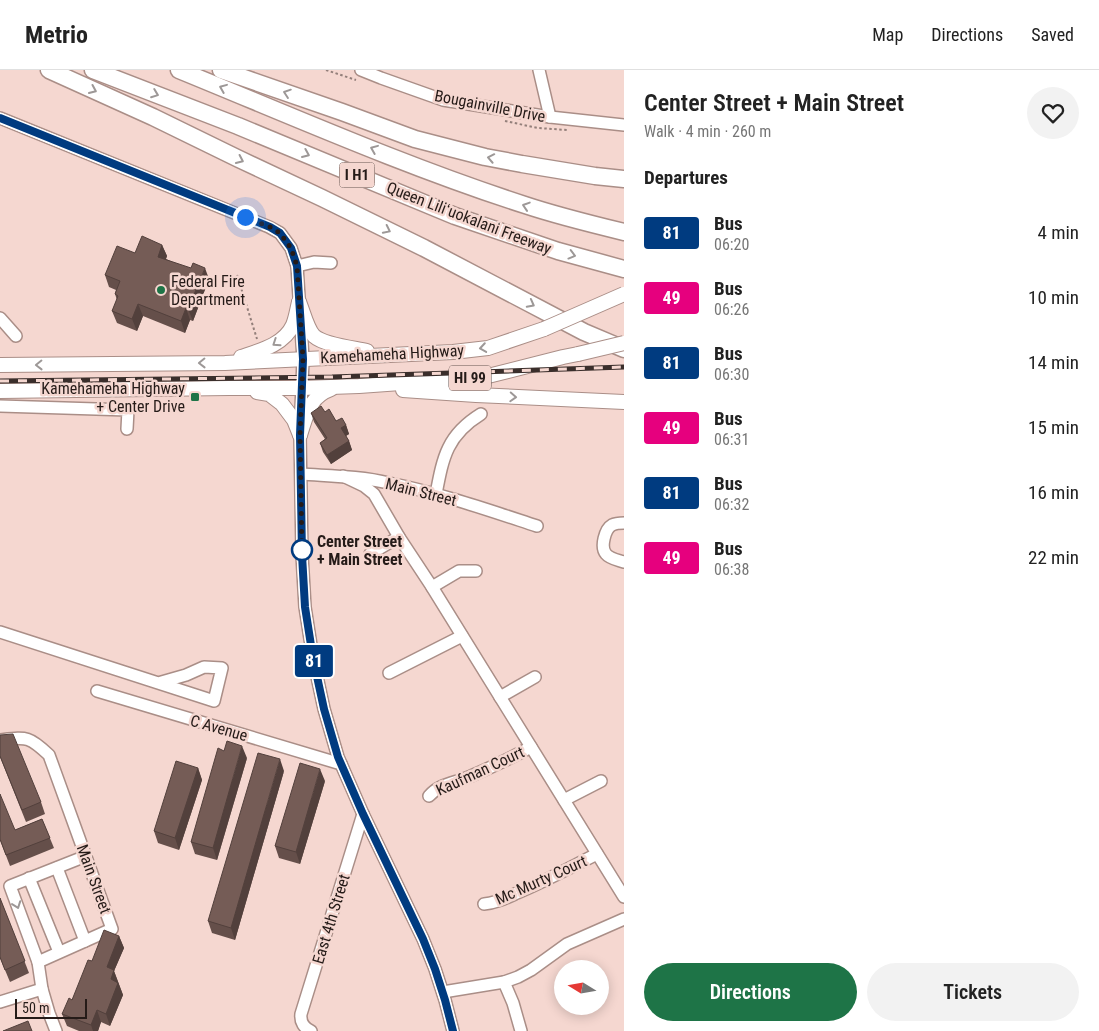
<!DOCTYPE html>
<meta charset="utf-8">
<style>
body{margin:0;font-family:"Roboto Condensed",sans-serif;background:#f2f2f2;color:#222;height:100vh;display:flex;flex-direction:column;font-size:19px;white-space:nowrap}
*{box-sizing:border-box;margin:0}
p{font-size:16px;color:#767676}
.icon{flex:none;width:28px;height:28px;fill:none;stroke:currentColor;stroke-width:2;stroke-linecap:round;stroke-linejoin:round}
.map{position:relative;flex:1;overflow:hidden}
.panel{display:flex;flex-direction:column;background:#fff;width:475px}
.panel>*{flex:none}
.badge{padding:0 10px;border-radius:4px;font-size:18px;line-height:32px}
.needle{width:32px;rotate:281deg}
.buttons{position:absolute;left:554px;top:890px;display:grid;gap:10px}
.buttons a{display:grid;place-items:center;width:55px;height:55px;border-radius:50%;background:#fff;box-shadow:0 2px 12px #0003;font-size:25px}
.scale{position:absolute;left:15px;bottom:12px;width:72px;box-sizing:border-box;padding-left:5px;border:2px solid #251b18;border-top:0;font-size:14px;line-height:18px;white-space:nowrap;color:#251b18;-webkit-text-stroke:4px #f5d7d0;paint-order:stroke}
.you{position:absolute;width:25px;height:25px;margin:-12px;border:4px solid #fff;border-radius:50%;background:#1a73e8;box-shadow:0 0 0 8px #1a73e833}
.map>.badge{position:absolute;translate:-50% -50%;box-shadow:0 0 0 2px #fff}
h2{padding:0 20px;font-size:19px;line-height:45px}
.round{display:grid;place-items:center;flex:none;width:52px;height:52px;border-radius:26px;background:#f2f2f2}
.head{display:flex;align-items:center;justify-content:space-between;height:85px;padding:0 20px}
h1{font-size:24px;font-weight:600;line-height:38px}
.cta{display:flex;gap:10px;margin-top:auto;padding:10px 20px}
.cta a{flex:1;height:58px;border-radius:30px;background:#1e7447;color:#fff;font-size:20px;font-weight:600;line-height:58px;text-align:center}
.cta a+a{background:#f2f2f2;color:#222}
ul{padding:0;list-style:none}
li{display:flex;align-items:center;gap:15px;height:65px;padding:0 20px}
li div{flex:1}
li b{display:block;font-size:19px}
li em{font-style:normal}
li .badge{min-width:55px;font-weight:700;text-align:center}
header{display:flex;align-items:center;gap:30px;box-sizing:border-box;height:70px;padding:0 25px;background:#fff;border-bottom:1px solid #e0e0e0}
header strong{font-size:24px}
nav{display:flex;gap:28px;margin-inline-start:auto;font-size:18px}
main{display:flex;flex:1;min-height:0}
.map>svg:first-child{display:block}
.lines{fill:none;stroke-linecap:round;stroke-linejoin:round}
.minor-casing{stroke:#aa8e87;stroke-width:14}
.major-casing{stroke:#aa8e87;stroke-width:16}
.highway-casing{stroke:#aa8e87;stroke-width:19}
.path{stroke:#937f7a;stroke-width:2;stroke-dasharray:2.5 2.5;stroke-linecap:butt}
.minor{stroke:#fff;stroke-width:11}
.major{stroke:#fff;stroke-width:14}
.highway{stroke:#fff;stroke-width:16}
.rail-casing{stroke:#3a2e2b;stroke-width:5}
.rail{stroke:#f5d7d0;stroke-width:3;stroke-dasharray:9;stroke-linecap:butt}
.major-bridge-casing{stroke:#aa8e87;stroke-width:16;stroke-linecap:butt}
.major-bridge{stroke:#fff;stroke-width:14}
.wall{fill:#654f4a}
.shaded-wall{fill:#52403c}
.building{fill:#755c56;stroke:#52403c}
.oneway{stroke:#9d9897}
.line-casing{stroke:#fff;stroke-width:11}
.line{stroke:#003b80;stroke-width:8}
.walk{stroke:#251b18;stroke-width:5;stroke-dasharray:0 9}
.poi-dot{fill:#1e7447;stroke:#f5d7d0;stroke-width:2}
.stop-dot{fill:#fff;stroke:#003b80;stroke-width:2.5}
.labels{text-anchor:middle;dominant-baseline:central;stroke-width:5;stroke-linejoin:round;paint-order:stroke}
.shield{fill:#f5d7d0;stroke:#63534f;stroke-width:1}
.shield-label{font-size:15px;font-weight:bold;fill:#251b18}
.street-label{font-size:16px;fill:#251b18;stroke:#f5d7d0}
.poi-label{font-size:16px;fill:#251b18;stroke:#f5d7d0;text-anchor:start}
.stop-label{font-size:16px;font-weight:bold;fill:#251b18;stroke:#f5d7d0;text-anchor:start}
</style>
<header>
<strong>Metrio</strong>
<nav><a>Map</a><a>Directions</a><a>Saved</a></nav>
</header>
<main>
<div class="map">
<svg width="624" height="961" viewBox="0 0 624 961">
<rect width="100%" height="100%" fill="#f5d7d0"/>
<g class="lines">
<defs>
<g id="minor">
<polyline points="361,0 381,8 443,30 550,47 624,55"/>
<polyline points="539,0 550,47"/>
<polyline points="0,48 269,157 280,163 291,178 297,196 303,289 300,365 302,485 305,537 313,588 324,639 338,687 363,744 423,869 435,899 445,930 453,961"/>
<polyline points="297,196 314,192 331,193"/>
<polyline points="0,248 16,266"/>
<polyline points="0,336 128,340 127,359"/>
<path d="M301,404C330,406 360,406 389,413C439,423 488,440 537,456"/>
<polyline points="343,406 364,416 374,424 399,467 432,517 624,827"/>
<path d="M436,424C443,387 447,365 481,344"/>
<path d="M624,453C620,453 616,453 612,455C605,459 600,477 606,484C610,489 618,490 624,492"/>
<polyline points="370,484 399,467"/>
<polyline points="432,517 459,501 476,501"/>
<polyline points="0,562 214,631 222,598 204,597 186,605 158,613"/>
<polyline points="389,603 462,566"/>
<polyline points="97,621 341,694"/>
<polyline points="500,627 535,607"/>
<path d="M0,670C27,667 29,666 49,685L112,859L38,892"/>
<path d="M429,726C440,713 456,713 471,706C492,697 511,688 531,677"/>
<polyline points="564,730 601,711"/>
<polyline points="57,798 85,871"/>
<polyline points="29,808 59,882"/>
<path d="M484,834C496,833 506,828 517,823C544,812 571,797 597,784"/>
<polyline points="504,912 513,933 521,961"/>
<polyline points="443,922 504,912 518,907 531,900 567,874 624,849"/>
<polyline points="0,932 42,919"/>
<polyline points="56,961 49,943 42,919 38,892 10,816 86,786"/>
<path d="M311,961C304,958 300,952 301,944L363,744"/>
</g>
<g id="major">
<path d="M299,232C303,241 307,259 314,266C324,275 353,278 367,281"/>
<path d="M241,287C259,281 284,275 293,255C296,248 297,240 299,232"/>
<polyline points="0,295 225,293 453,282 488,278 544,259"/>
<polyline points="403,320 476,325 624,332"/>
<polyline points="0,321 229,318 302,318 359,316 484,307 563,287 578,284"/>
<polyline points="257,322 269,324 282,334 294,350 300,365"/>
<path d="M300,365C307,344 309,327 331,319"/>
</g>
<g id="highway">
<polyline points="49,0 153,47 239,89 322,128 424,178 584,262 624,279"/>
<polyline points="93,0 238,56 455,146 558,181 624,199"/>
<path d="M179,0C294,47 407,97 525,135C558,146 591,154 624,162"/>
<polyline points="221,0 342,42 415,69 485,87 522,94 595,106 624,109"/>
</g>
</defs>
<use href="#minor" class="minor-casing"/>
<use href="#major" class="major-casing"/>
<use href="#highway" class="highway-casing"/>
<g class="path">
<polyline points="326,0 356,10"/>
<polyline points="505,51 538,58 567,60"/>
<polyline points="237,205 257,269"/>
</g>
<use href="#minor" class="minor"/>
<use href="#major" class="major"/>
<use href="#highway" class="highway"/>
<defs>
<polyline id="rail" points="0,311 332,307 624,297"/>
</defs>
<use href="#rail" class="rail-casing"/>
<use href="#rail" class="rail"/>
<defs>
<g id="major-bridge">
<polyline points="544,259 624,224"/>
<polyline points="578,284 624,273"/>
</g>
</defs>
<use href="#major-bridge" class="major-bridge-casing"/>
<use href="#major-bridge" class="major-bridge"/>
</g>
<g class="wall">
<polygon points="162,175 167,186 166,189 209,209 193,251 190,250 185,263 143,246 137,261 117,253 112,241 117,230 115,224 116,220 109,217 105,205 135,183"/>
<polygon points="325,342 336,351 346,355 349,364 346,366 349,371 352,380 331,394 323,382 320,373 325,369 314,352 311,343"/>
<polygon points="0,665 41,732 45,744 26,752 0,687"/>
<polygon points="247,688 217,790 195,784 191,772"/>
<polygon points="198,698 202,710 179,780 158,773 154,761"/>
<polygon points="284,701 235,870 212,863 208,851"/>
<polygon points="325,711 300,794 279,788 275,776"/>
<polygon points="42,749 54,778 10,796 0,770 15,760"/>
<polygon points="0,828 29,903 10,912 0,888"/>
<polygon points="119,866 124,878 114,901 123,925 110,956 101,952 98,961 79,961 67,956 62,944 72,930 92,891"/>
</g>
<g class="shaded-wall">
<polygon points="162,175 167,186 162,198 158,187"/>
<polygon points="205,198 209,209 193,251 188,239"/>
<polygon points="138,234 143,246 137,261 132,249"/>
<polygon points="186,238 190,250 185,263 181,251"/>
<polygon points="346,355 349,364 344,367 341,358"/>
<polygon points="349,371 352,380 331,394 327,385"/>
<polygon points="242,676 247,688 217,790 213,778"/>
<polygon points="280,689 284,701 235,870 231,858"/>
<polygon points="198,698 202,710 179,780 175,768"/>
<polygon points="320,699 325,711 300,794 296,782"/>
<polygon points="119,866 124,878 114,901 123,925 110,956 106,944 107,897"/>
<polygon points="97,940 101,952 98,961 93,961 91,955"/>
</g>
<g class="building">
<polygon points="142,166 162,175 158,187 191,198 193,193 205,198 188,239 186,238 181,251 138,234 132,249 112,241 118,226 115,224 120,211 105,205 117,176 135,183"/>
<polygon points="321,336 325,342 329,339 336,351 342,348 346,355 341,358 349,371 327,385 320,373 327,368 311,343"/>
<polygon points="13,664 41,732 22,740 0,686 0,665"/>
<polygon points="227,671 242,676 213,778 191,772 218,678 224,681"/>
<polygon points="258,683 280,689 231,858 208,851"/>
<polygon points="176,691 198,698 175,768 154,761"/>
<polygon points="300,693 320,699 296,782 275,776"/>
<polygon points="0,724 15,760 42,749 50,768 6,785 0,769"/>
<polygon points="0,828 25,891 5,900 0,887"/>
<polygon points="104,860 119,866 107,897 114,900 111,909 118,913 106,944 97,940 91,955 62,944 69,928 72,930 88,890 92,891"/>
<polygon points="28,951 32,961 3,961"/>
</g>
<defs><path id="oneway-chevron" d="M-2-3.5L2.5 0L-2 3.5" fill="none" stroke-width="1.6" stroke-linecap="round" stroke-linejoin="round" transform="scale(1.25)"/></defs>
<g class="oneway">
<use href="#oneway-chevron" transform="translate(223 18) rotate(-158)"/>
<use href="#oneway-chevron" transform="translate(93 20) rotate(24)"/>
<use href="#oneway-chevron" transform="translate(287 23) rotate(-161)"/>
<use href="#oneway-chevron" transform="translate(155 24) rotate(21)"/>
<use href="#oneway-chevron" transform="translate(374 79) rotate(-158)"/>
<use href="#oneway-chevron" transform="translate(306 84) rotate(23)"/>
<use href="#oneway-chevron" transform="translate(491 88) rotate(-169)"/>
<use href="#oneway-chevron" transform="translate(240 90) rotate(25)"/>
<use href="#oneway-chevron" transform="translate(526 136) rotate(-162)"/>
<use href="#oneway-chevron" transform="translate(387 160) rotate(26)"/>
<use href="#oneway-chevron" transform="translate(572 185) rotate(15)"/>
<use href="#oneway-chevron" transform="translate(531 234) rotate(28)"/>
<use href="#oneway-chevron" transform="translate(276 273) rotate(146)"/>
<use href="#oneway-chevron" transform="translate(483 278) rotate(171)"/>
<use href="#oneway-chevron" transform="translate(202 293) rotate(179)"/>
<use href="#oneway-chevron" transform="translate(39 295) rotate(179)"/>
<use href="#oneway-chevron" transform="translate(513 327) rotate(3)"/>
<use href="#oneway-chevron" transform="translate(17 835) rotate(70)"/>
</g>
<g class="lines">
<defs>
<polyline id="line" points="0,48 270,157 280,163 291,178 297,196 303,289 300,365 302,485 305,537 313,588 324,639 338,687 363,744 423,869 435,899 445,930 453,961"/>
</defs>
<use href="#line" class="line-casing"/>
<use href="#line" class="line"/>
<polyline class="walk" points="245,147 270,157 280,163 291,178 297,196 303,289 300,365 302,485 302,480"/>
</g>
<g class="poi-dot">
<circle cx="161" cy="220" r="5"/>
<rect x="190" y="322" width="10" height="10" rx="2.5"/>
</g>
<circle class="stop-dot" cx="302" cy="480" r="10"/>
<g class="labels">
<g class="shield">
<rect x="339.5" y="92.5" width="35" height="25" rx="4"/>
<rect x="449" y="295.5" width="42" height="25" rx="4"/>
</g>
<g class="shield-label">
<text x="357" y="105">I H1</text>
<text x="470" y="308">HI 99</text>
</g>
<g class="street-label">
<text transform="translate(490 36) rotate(11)">Bougainville Drive</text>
<text transform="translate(469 148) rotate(21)">Queen Liliʻuokalani Freeway</text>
<text transform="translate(392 284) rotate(-3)">Kamehameha Highway</text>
<text transform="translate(421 422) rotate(14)">Main Street</text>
<text transform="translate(219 658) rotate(16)">C Avenue</text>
<text transform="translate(480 701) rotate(-25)">Kaufman Court</text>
<text transform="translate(94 809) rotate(70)">Main Street</text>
<text transform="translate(541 810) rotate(-24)">Mc Murty Court</text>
<text transform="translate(331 849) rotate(-73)">East 4th Street</text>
</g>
<g class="poi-label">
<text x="171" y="211">Federal Fire<tspan x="171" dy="18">Department</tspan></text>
<text x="185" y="318" text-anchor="end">Kamehameha Highway<tspan x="185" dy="18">+ Center Drive</tspan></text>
</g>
<g class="stop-label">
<text x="317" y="471">Center Street<tspan x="317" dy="18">+ Main Street</tspan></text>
</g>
</g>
</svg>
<div class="buttons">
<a><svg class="needle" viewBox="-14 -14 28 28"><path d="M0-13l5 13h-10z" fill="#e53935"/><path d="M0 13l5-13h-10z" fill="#767676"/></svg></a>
</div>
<div class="scale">50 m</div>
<div class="you" style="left:245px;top:147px"></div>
<b class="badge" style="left:314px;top:591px;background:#003b80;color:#fff">81</b>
</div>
<section class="panel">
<div class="head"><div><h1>Center Street + Main Street</h1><p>Walk · 4 min · 260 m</p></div><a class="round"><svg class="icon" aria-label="heart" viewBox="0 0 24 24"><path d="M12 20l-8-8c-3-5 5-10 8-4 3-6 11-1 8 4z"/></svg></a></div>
<h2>Departures</h2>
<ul>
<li><span class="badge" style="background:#003b80;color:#fff">81</span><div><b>Bus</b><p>06:20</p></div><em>4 min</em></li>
<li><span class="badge" style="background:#e6007e;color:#fff">49</span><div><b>Bus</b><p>06:26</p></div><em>10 min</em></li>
<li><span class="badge" style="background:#003b80;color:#fff">81</span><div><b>Bus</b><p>06:30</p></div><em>14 min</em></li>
<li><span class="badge" style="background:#e6007e;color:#fff">49</span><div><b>Bus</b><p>06:31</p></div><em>15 min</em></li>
<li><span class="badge" style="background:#003b80;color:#fff">81</span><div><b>Bus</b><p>06:32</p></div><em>16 min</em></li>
<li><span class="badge" style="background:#e6007e;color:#fff">49</span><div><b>Bus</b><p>06:38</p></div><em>22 min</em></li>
</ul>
<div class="cta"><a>Directions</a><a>Tickets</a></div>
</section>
</main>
